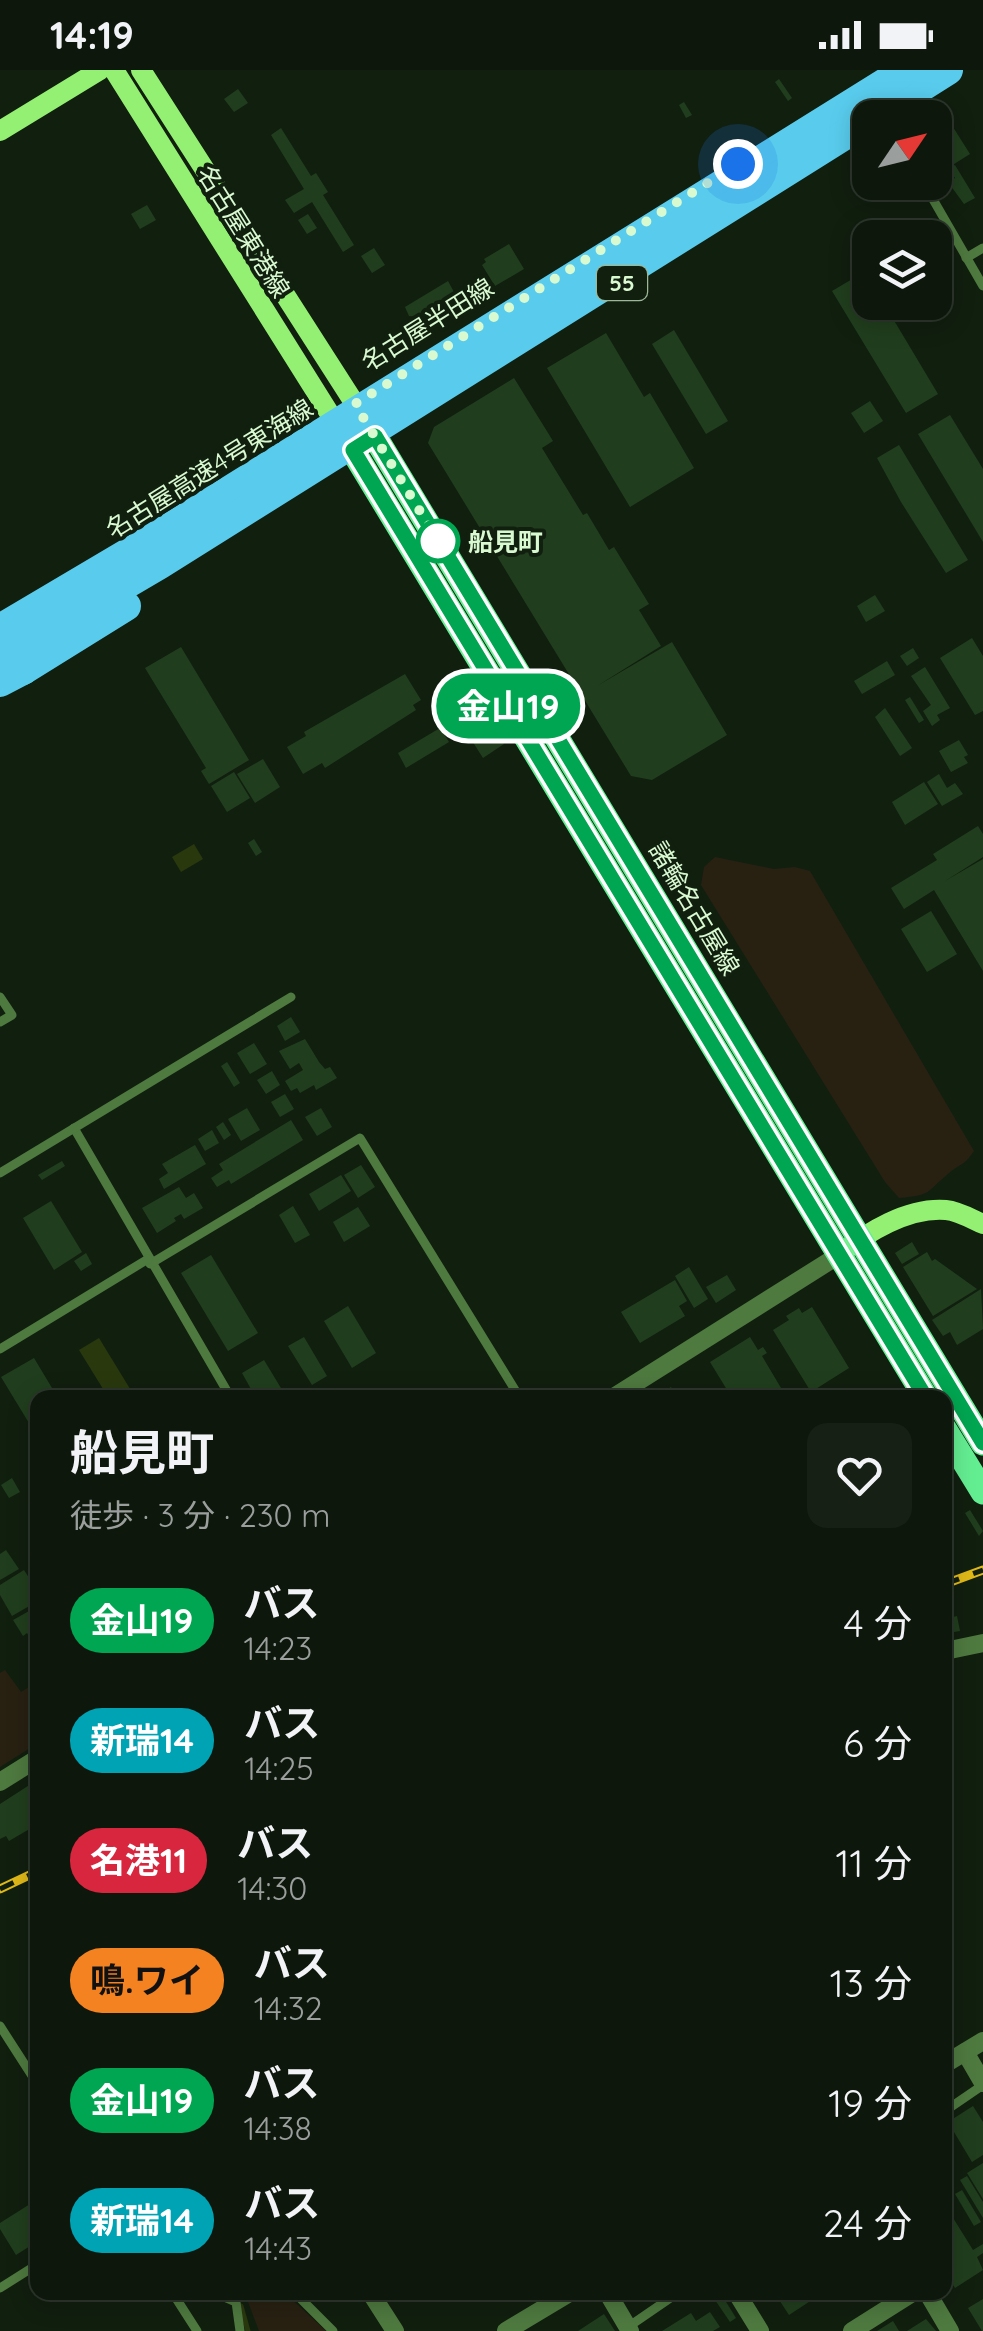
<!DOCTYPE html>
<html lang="ja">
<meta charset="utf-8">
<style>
body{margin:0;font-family:Quicksand,"Noto Sans JP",sans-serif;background:#162014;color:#f1f3f6;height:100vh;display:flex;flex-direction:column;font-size:38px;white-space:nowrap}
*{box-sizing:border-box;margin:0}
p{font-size:32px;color:#9a9f9d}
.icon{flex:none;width:55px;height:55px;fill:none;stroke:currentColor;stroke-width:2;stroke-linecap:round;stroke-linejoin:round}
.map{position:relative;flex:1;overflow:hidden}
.sheet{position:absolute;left:30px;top:1320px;width:922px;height:910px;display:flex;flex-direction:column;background:#0d170b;border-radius:20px;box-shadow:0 5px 25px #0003,0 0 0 2px #2d362c}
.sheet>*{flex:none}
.badge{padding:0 20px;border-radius:32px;font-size:35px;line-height:65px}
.needle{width:65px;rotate:55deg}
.fabs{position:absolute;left:852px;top:30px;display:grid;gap:20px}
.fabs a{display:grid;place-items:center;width:100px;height:100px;border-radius:20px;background:#0d170b;box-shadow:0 5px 25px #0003,0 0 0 2px #2d362c;font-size:50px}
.you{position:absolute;width:50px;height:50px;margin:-25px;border:8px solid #fff;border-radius:50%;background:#1a73e8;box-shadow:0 0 0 15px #1a73e833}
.map>.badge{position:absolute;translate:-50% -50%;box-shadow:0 0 0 5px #fff}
.round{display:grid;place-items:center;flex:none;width:105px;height:105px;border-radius:20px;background:#162014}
.head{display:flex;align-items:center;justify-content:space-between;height:170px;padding:0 40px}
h1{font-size:48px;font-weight:700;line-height:75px}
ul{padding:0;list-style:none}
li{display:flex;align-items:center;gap:30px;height:120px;padding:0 40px}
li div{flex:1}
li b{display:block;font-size:38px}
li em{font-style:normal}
li .badge{min-width:110px;font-weight:700;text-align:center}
.status{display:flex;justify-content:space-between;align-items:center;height:70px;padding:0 50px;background:#0d170b;direction:ltr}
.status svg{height:28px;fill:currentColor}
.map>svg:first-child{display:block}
.green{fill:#282112}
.water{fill:#2a380e}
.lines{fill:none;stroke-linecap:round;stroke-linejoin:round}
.stream{stroke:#2a380e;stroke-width:5}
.building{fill:#203e1d}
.lane{stroke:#4e793f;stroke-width:9}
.street{stroke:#4e793f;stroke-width:18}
.secondary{stroke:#94f072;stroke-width:20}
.primary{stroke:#64ee92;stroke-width:25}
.highway{stroke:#59cced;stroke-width:30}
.rail-casing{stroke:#e0b918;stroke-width:9}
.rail{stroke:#111f0f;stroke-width:5;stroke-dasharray:15;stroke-linecap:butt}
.highway-bridge{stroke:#59cced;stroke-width:30}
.line-casing{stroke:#fff;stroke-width:22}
.line{stroke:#00a651;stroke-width:15}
.walk{stroke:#d9fad1;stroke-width:10;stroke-dasharray:0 18}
.stop-dot{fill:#fff;stroke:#00a651;stroke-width:5}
.labels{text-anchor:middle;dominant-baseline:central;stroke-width:8;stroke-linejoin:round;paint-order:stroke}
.shield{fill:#111f0f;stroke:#9db897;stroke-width:2.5}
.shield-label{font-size:22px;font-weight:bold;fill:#d9fad1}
.street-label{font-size:25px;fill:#d9fad1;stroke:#111f0f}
.stop-label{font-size:25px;font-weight:bold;fill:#d9fad1;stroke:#111f0f;text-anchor:start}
</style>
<div class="status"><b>14:19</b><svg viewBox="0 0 49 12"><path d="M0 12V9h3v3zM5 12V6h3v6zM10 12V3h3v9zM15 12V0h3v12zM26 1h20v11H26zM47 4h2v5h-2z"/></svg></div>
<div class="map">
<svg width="983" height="2261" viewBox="0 0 983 2261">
<rect width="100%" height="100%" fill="#111f0f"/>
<g class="green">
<path d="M715,787L774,799L795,797L810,801L974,1081C964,1096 961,1093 949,1103C926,1122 933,1125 899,1128L885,1112L701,815L704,797Z"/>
<polygon points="5,1600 21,1622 37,1612 38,1673 0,1697 0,1603"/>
<polygon points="249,2223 285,2223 326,2261 259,2261 248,2232"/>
</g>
<g class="water">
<polygon points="194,774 203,789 181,802 172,787"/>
<polygon points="99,1268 135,1327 108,1327 79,1280"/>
</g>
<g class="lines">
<polyline class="stream" points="241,2236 248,2261"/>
</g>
<g class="building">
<polygon points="779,9 792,28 788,31 775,12"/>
<polygon points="238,19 248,33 234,42 224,29"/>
<polygon points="684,32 692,45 686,48 679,35"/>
<polygon points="951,54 970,84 943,101 948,110 940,115 935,107 935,99 940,96 935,87 935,64"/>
<polygon points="281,58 311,106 316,103 328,122 323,125 354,175 343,182 312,132 294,143 285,130 304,119 271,65"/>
<polygon points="955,95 975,128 964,134 948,112 955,108 949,98"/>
<polygon points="147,135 156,150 140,159 131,144"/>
<polygon points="308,144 317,158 307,164 298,150"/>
<polygon points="509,174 524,199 495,216 482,195 486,192 484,189"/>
<polygon points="374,178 385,195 372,203 361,186"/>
<polygon points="859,205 870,223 870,232 883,232 938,324 906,343 832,221"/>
<polygon points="448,211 455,224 419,247 409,246 405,237"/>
<polygon points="674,260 728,351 706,364 652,274"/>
<polygon points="606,263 644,327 650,323 694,398 630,437 547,298"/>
<polygon points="514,308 553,371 542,378 583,445 587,443 609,480 614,477 649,534 639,540 661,576 597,616 672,572 727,665 652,710 631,706 428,373 434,357"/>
<polygon points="870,331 883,351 864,363 851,343"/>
<polygon points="950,345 983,399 983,472 918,364"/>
<polygon points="899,375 968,490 946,503 901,432 877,388"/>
<polygon points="875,525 885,541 866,552 857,536"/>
<polygon points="972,568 983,586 983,641 975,645 940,588"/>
<polygon points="181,577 249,690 209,714 201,701 206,698 145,598"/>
<polygon points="913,578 919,588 907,596 900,586"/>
<polygon points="887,591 895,605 862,624 854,611"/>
<polygon points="925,597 950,638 937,645 940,650 932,656 923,641 931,635 911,606"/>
<polygon points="405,604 421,630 413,635 416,640 325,698 322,693 303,704 287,677 306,666 304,662"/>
<polygon points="910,627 924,650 919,653 905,630"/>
<polygon points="468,636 479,654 454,670 451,666 448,667 440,654"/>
<polygon points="885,638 912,678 900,686 875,647"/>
<polygon points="440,658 449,672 406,698 398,683"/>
<polygon points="482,658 488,668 497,662 504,674 483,688 469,666"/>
<polygon points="959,670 968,685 964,687 968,693 951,702 939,681"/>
<polygon points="263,689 280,717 255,733 237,704"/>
<polygon points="234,702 250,728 227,742 211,716"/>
<polygon points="939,704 947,718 955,713 963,724 942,736 927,712"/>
<polygon points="924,712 938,734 905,755 892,732"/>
<polygon points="978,756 983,764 983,787 945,811 983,789 983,901 934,820 904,839 891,818 937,790 933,784"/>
<polygon points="254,769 262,782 256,786 248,773"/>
<polygon points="931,841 957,884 927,902 901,859"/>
<polygon points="291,947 300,962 285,971 277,956"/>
<polygon points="305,969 319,992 325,999 330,997 337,1008 316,1020 314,1015 300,1023 297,1018 291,1021 285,1011 303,1000 299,993 290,999 279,981"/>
<polygon points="254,973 267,994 250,1004 237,983"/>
<polygon points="227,992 240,1013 234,1017 221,996"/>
<polygon points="272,1001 280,1015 266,1024 257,1010"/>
<polygon points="285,1024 294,1039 280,1047 271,1032"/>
<polygon points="247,1038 260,1060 241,1071 228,1049"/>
<polygon points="321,1038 332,1057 317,1066 305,1047"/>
<polygon points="291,1050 303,1070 231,1114 229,1110 217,1117 211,1108 223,1100 219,1094"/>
<polygon points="223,1052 231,1065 224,1070 216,1057"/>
<polygon points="212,1060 219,1073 205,1081 198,1069"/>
<polygon points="195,1075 206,1094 164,1119 159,1109 168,1103 162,1094"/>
<polygon points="62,1091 65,1096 42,1110 38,1105"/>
<polygon points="361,1095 375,1117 358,1128 344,1105"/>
<polygon points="341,1105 351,1121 319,1141 309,1124"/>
<polygon points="179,1117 186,1128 194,1123 203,1138 184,1149 181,1144 174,1148 176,1151 157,1163 142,1138"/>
<polygon points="51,1131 82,1182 54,1200 23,1148"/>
<polygon points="293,1136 310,1165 295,1173 279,1145"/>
<polygon points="358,1137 370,1156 344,1172 333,1152"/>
<polygon points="912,1172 919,1184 902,1194 895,1183"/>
<polygon points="927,1182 932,1191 935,1189 977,1219 933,1246 903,1197"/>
<polygon points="86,1183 92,1194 81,1201 74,1191"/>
<polygon points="211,1185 258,1263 228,1281 181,1203"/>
<polygon points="689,1197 708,1229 694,1238 675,1206"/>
<polygon points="727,1205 736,1220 716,1233 706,1217"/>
<polygon points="675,1210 687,1231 679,1236 685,1246 640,1273 621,1242"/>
<polygon points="981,1219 983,1259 957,1275 950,1262 943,1266 932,1250"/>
<polygon points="348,1236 376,1283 352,1298 324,1251"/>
<polygon points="812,1237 849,1298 811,1322 773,1260 789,1250 786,1246 799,1238 802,1243"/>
<polygon points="304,1267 327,1306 312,1315 288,1276"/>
<polygon points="750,1267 758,1280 763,1277 767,1283 762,1286 787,1328 732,1328 710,1292"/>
<polygon points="34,1288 58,1328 38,1328 38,1355 32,1358 1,1307"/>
<polygon points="264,1290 287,1328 256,1328 242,1303"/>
<polygon points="671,1317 677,1328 654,1328"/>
<polygon points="12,1408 20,1422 9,1428 1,1415"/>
<polygon points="970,1440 983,1461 979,1466 965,1443"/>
<polygon points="6,1480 19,1499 0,1510 0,1484"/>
<polygon points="24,1500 38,1522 38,1531 12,1546 0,1525 0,1515"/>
<polygon points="38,1536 38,1580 27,1563 23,1566 13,1550"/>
<polygon points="957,1546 960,1561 948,1563 945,1549"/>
<polygon points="31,1714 38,1724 38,1754 9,1771 6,1766 0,1769 0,1734"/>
<polygon points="973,2036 983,2052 983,2085 972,2092 948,2052"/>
<polygon points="983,2093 983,2129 967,2103"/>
<polygon points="967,2106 983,2132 983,2148 960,2110"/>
<polygon points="962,2120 981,2152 974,2156 955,2124"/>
<polygon points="38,2129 38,2171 16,2185 0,2159 0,2153"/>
<polygon points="945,2135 973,2180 983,2174 983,2183 977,2187 983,2200 955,2218 945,2202"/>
<polygon points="720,2222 736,2248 730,2252 713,2227"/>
<polygon points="774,2222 816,2222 818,2226 789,2245"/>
<polygon points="983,2229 983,2261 982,2261 968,2238"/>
<polygon points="710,2242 720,2257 713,2261 662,2261 691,2243 696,2251"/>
<polygon points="604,2244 615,2261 578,2261"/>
<polygon points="926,2249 936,2261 907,2261"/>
<polygon points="893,2251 899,2261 877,2261"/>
</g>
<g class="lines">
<g class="lane">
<polyline points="923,112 983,216"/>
<polyline points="966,188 983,178"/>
<polyline points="0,927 12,945 0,952"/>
<polyline points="74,1058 231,1328"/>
<polyline points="0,1103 291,927"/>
<polyline points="150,1194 360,1068 520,1328"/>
<polyline points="0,1279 148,1189"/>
<polyline points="0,1956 38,2015"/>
<polyline points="945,2041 983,2015"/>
<polyline points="0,2218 38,2194"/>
<polyline points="172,2222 197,2261"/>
<polyline points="213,2222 236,2232 240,2261"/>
<polyline points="294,2222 333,2261"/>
<polyline points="628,2257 679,2222"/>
</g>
<g class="street">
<polyline points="612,1328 839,1185"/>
<polyline points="945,1581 983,1573"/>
<polyline points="0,1712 38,1688"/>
<polyline points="965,1982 983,2013"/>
<polyline points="945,1994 983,1971"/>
<polyline points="370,2222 395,2261"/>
<polyline points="607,2222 630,2261"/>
<polyline points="736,2222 760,2261"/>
<polyline points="927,2222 950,2261"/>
<polyline points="506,2261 571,2222"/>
<polyline points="852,2261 914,2222"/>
</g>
<g class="secondary">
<polyline points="114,0 333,349"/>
<polyline points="141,0 355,334"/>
<polyline points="0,61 100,0"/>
<path d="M839,1185C867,1162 908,1137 946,1140C958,1141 972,1149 983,1154"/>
</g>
<g class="primary">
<polyline points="363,347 983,1373"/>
<polyline points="341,361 926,1328"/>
<polyline points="945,1360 983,1422"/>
</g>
<polyline class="highway" points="0,612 23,600"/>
<defs>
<g id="rail">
<polyline points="945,1514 983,1500"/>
<polyline points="0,1819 38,1801"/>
</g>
</defs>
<use href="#rail" class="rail-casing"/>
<use href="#rail" class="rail"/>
<g class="highway-bridge">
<polyline points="872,48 948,0"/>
<polyline points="0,559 147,472 906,0"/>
<polyline points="0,588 160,494 870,49"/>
<polyline points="23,600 126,536"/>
</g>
</g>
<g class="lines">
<defs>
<polyline id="line" points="926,1328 353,380 375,366 983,1373"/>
</defs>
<use href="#line" class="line-casing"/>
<use href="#line" class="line"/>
<polyline class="walk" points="438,471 355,334 738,94"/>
</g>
<circle class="stop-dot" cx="438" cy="471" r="20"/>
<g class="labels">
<rect class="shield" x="597" y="196" width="50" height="34" rx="8"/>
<g class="shield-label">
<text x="622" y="213">55</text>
</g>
<g class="street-label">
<text transform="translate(244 161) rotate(58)">名古屋東港線</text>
<text transform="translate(427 254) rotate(-32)">名古屋半田線</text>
<text transform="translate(209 398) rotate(-32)">名古屋高速4号東海線</text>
<text transform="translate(695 838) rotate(59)">諸輪名古屋線</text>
</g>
<g class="stop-label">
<text x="468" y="471">船見町</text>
</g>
</g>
</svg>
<div class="fabs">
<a><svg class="needle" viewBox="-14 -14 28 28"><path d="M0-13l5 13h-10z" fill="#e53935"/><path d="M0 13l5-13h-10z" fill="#9a9f9d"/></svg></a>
<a><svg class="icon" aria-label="layers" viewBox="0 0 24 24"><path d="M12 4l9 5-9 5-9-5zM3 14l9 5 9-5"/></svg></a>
</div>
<div class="you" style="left:738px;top:94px"></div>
<b class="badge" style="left:508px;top:636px;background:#00a651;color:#fff">金山19</b>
<section class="sheet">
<div class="head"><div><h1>船見町</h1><p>徒歩 · 3 分 · 230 m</p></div><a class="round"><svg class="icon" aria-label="heart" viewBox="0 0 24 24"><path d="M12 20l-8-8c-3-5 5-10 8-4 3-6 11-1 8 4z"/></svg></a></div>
<ul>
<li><span class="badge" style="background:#00a651;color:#fff">金山19</span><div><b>バス</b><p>14:23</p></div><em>4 分</em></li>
<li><span class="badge" style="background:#00a3b4;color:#fff">新瑞14</span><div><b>バス</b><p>14:25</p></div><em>6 分</em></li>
<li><span class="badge" style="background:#d7263d;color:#fff">名港11</span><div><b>バス</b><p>14:30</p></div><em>11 分</em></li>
<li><span class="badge" style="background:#f58220;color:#111">鳴.ワイ</span><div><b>バス</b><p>14:32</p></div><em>13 分</em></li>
<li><span class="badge" style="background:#00a651;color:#fff">金山19</span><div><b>バス</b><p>14:38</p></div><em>19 分</em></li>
<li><span class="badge" style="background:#00a3b4;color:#fff">新瑞14</span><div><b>バス</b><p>14:43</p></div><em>24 分</em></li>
</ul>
</section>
</div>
